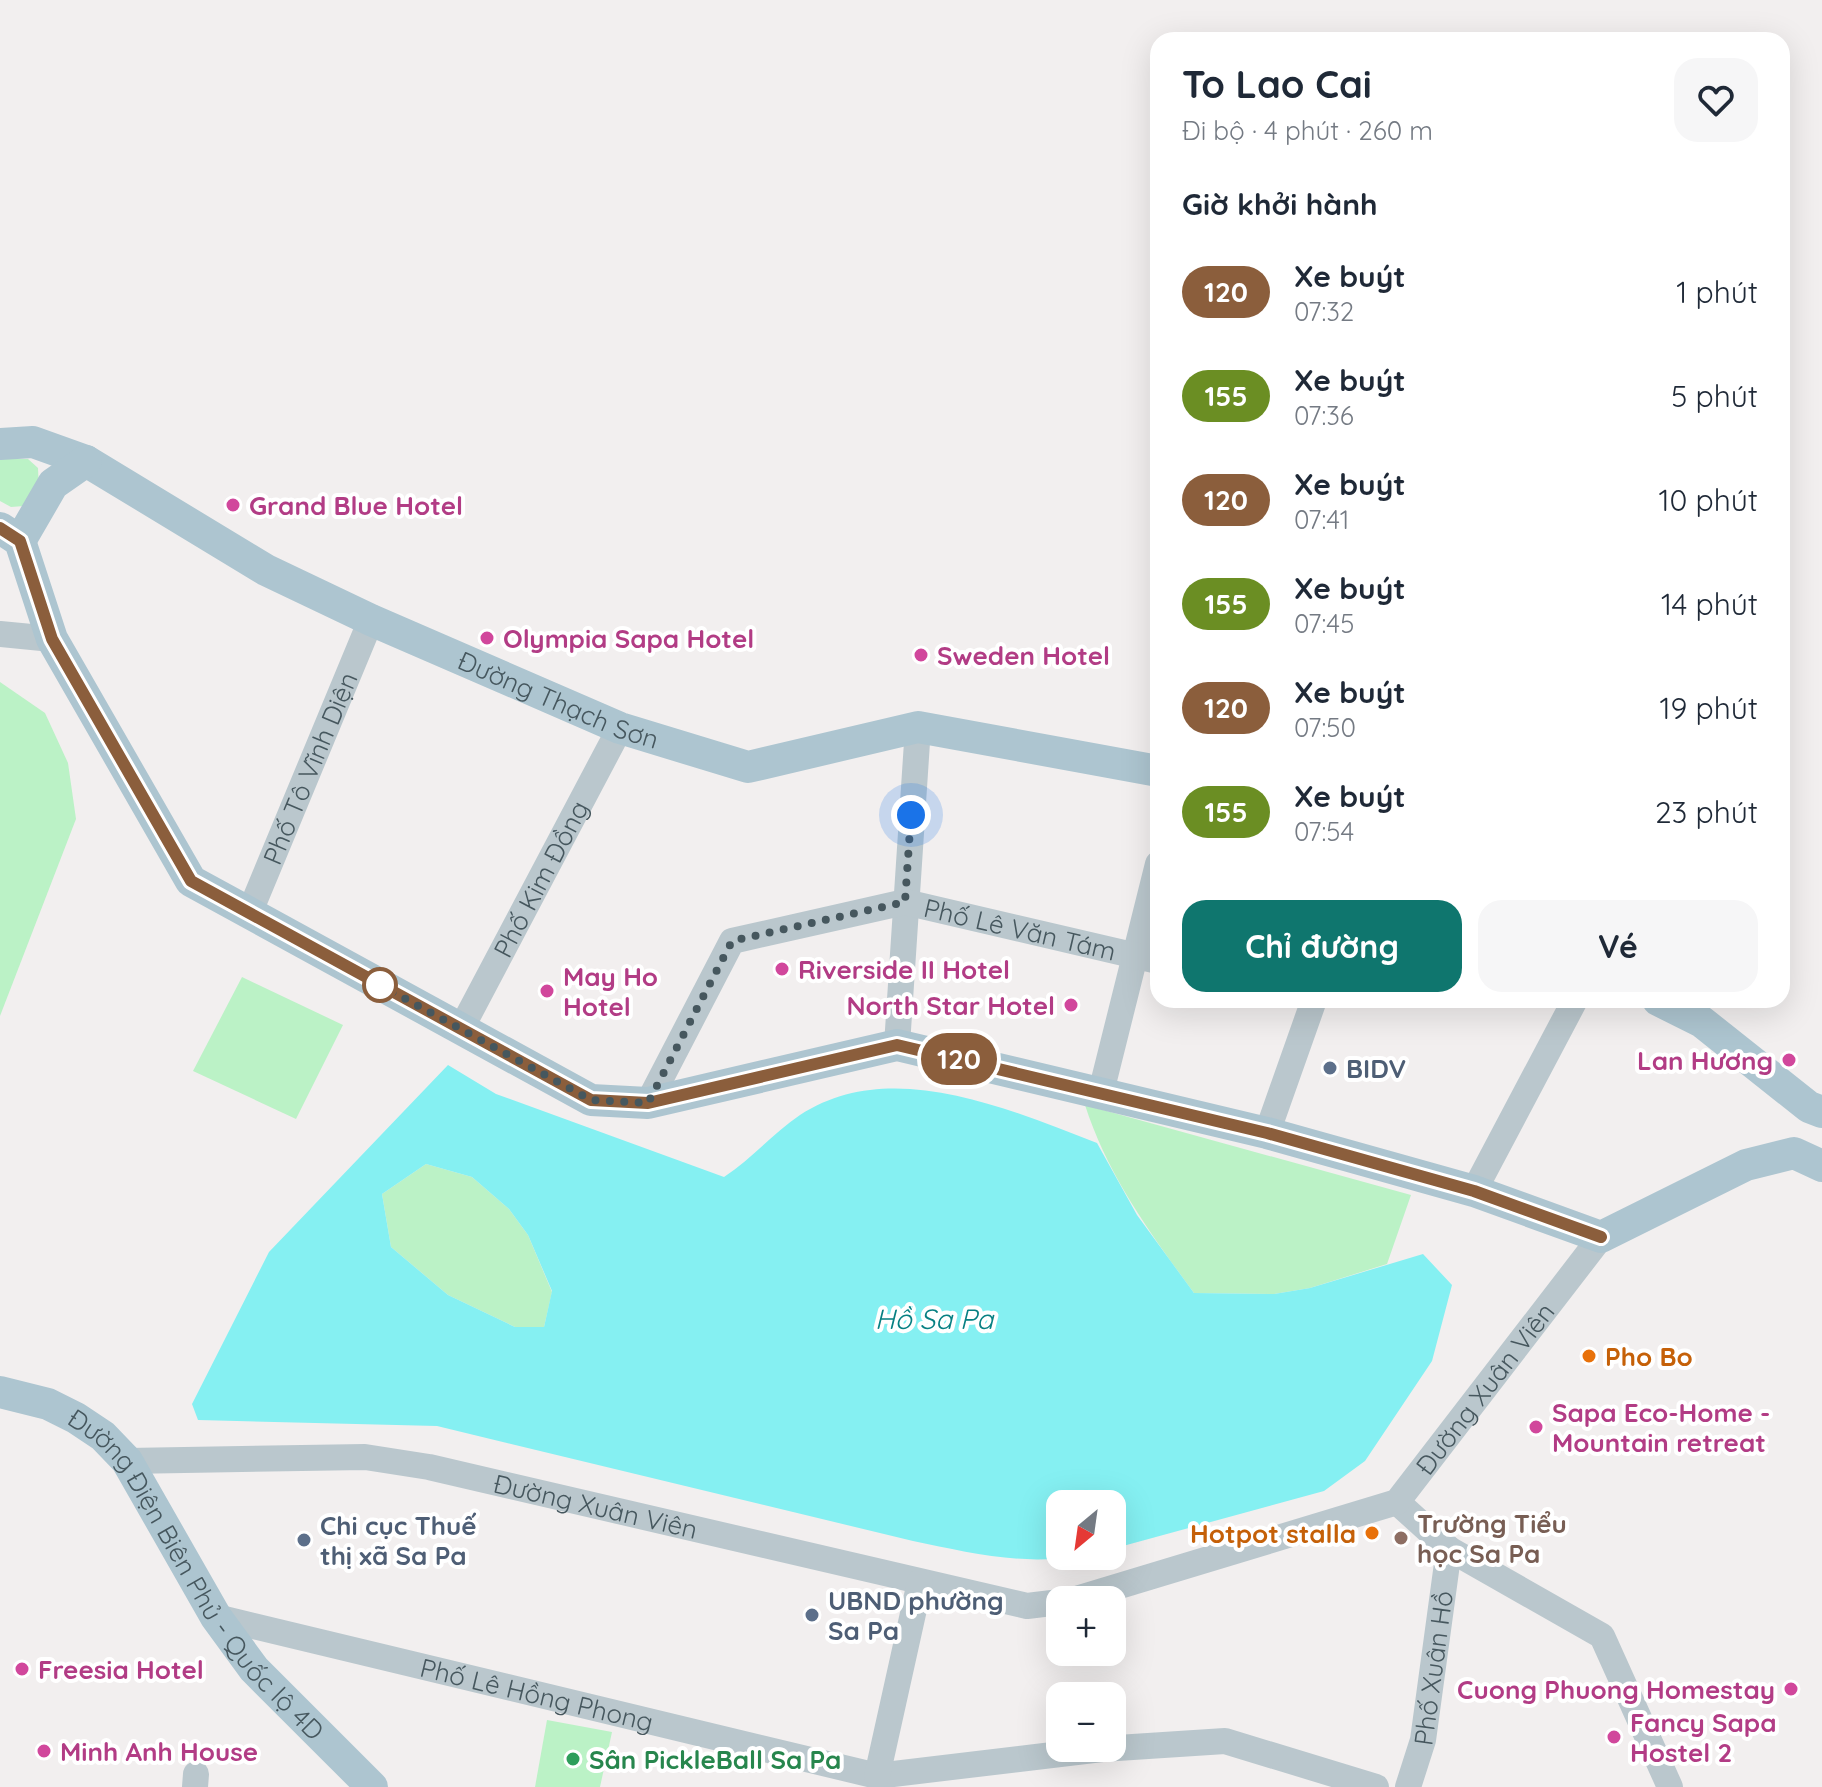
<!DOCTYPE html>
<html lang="vi">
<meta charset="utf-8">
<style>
body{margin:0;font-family:Quicksand,sans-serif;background:#f6f6f7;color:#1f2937;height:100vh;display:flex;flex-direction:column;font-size:30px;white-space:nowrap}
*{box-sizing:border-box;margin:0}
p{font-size:26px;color:#747a83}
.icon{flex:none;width:44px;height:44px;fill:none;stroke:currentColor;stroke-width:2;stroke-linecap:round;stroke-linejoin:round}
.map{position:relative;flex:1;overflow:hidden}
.sheet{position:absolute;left:1150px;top:32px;width:640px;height:976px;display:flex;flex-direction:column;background:#fff;border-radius:24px;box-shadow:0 8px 32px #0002}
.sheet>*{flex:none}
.badge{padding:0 16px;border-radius:26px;font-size:28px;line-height:52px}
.needle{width:52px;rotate:209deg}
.fabs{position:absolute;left:1046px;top:1490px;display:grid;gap:16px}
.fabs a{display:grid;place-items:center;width:80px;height:80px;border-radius:16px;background:#fff;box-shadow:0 8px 32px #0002;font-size:40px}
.you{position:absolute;width:40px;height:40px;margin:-20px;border:6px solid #fff;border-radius:50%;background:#1a73e8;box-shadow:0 0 0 12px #1a73e833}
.map>.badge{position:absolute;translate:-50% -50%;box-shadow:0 0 0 4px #fff}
h2{padding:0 32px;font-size:30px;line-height:72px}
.round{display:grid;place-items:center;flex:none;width:84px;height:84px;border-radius:24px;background:#f6f6f7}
.summary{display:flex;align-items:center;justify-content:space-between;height:136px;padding:0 32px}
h1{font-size:38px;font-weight:700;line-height:60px}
.cta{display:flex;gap:16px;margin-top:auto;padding:16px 32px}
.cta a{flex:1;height:92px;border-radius:24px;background:#0f766e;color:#fff;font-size:32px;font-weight:700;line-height:92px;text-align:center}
.cta a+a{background:#f6f6f7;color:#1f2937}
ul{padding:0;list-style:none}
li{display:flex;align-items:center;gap:24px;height:104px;padding:0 32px}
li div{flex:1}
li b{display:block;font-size:30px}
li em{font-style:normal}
li .badge{min-width:88px;font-weight:700;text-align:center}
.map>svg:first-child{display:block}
.green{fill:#bbf2c6}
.water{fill:#85f0f2;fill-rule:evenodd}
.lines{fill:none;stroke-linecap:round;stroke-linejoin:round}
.minor{stroke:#bac7cd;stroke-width:26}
.major{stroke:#adc5d0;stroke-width:32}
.line-casing{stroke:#fff;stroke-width:18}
.line{stroke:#8b5e3c;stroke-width:12}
.walk{stroke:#46575e;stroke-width:8;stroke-dasharray:0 14.4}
.hotel-dot{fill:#d1479c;stroke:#fff;stroke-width:3}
.stop-dot{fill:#fff;stroke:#8b5e3c;stroke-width:4}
.service-dot{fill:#5c6f8a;stroke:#fff;stroke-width:3}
.food-dot{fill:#e8710a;stroke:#fff;stroke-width:3}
.education-dot{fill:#8d6e63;stroke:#fff;stroke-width:3}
.leisure-dot{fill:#2e9e5b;stroke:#fff;stroke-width:3}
.labels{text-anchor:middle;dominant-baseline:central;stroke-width:8;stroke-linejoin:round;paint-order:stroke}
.hotel-label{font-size:26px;font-weight:bold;fill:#b23c85;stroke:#fff;text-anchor:start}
.street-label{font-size:26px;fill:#46575e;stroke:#fff}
.service-label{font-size:26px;font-weight:bold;fill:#4e5e75;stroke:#fff;text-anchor:start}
.food-label{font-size:26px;font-weight:bold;fill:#c56008;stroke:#fff;text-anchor:start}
.education-label{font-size:26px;font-weight:bold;fill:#785e54;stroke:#fff;text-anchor:start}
.leisure-label{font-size:26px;font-weight:bold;fill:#27864d;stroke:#fff;text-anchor:start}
.water-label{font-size:28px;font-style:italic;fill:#078083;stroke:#fff}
</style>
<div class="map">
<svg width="1822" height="1787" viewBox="0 0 1822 1787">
<rect width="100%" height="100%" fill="#f2efef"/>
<g class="green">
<polygon points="0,459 28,459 38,468 39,490 24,506 11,507 0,501"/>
<polygon points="0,682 45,713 68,763 76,819 0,1016"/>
<polygon points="242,977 343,1025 296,1119 193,1071"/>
<path d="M1085,1105L1411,1195L1387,1264L1310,1288L1274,1294L1194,1293C1150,1233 1108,1176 1085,1105Z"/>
<polygon points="426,1164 472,1177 509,1209 528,1235 552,1292 544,1327 515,1327 448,1295 391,1247 382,1194"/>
<polygon points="547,1720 612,1732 600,1787 535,1787"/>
</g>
<path class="water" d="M448,1065L496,1094L724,1177C752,1159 773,1133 800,1115C890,1056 1008,1109 1097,1143L1137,1215L1194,1293L1274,1294L1310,1288L1423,1254L1452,1285L1432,1361L1365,1461L1324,1491L1112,1549V1504H1060V1556H1077C1022,1566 967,1552 913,1541L437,1426L198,1420L192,1404L269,1252ZM426,1164L472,1177L509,1209L528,1235L552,1291L544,1327H515L448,1295L391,1247L382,1194Z"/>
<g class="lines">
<g class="minor">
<polyline points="0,634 52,639"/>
<path id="s1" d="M249,914L371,620"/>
<path id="s2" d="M461,1029L620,728"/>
<polyline points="897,1045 918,727"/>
<polyline points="1101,1092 1158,864"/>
<path id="s3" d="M648,1103L732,941L905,902L1158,961"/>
<polyline points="1267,1133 1314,1000"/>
<polyline points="1474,1191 1575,1000"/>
<path id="s4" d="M127,1461L365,1457L429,1467L1027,1606L1060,1602"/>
<polyline points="1397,1502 1449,1549 1602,1636 1670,1787"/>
<path id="s5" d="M1073,1600L1397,1502L1601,1237"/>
<path id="s6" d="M216,1617L877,1776L1102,1749L1225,1741L1376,1787"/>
<polyline points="877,1776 920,1582"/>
<polyline points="195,1787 196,1774"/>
<path id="s7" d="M1408,1787L1423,1740L1449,1549"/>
</g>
<g class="major">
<path id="s8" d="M0,444L33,442L86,461L266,570L371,620L620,728L748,767L918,727L1158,771"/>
<polyline points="0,528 20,541 52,639 191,881 591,1100 648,1103 897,1045 1267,1133 1474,1191 1601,1237 1746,1165 1794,1153 1822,1166"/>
<polyline points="20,541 53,484 86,461"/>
<polyline points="1658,1000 1702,1022 1809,1107 1822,1112"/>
<path id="s9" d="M0,1392L48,1404L76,1418L103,1436L127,1461L216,1617L254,1669L372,1787"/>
</g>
</g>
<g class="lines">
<defs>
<polyline id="line" points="0,528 20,541 52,639 191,881 591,1100 648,1103 897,1045 1267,1133 1474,1191 1601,1237"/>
</defs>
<use href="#line" class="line-casing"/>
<use href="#line" class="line"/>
<polyline class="walk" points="380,985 591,1100 648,1103 732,941 905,902 911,815"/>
</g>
<g class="hotel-dot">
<circle cx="233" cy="505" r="8"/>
<circle cx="487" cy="638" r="8"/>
<circle cx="921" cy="655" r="8"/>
<circle cx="782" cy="969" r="8"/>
<circle cx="547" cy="991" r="8"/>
<circle cx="1071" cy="1005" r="8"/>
<circle cx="1789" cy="1060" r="8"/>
<circle cx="1536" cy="1427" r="8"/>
<circle cx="22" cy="1669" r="8"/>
<circle cx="1791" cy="1689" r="8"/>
<circle cx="1614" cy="1737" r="8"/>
<circle cx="44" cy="1751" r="8"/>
</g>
<circle class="stop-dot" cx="380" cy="985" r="16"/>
<g class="service-dot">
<circle cx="1330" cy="1068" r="8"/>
<circle cx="304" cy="1540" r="8"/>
<circle cx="812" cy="1615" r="8"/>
</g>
<g class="food-dot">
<circle cx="1589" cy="1356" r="8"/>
<circle cx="1372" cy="1533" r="8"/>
</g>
<circle class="education-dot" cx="1401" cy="1538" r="8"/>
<circle class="leisure-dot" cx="573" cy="1759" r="8"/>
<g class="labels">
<g class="hotel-label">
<text x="249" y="505">Grand Blue Hotel</text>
<text x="503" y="638">Olympia Sapa Hotel</text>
<text x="937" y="655">Sweden Hotel</text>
<text x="798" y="969">Riverside II Hotel</text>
<text x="563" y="976">May Ho<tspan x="563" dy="30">Hotel</tspan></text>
<text x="1055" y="1005" text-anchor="end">North Star Hotel</text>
<text x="1773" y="1060" text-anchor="end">Lan Hương</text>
<text x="1552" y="1412">Sapa Eco-Home -<tspan x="1552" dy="30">Mountain retreat</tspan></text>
<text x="38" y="1669">Freesia Hotel</text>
<text x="1775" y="1689" text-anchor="end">Cuong Phuong Homestay</text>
<text x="1630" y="1722">Fancy Sapa<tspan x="1630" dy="30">Hostel 2</tspan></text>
<text x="60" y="1751">Minh Anh House</text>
</g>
<g class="street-label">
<text stroke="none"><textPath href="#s8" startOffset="620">Đường Thạch Sơn</textPath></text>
<text stroke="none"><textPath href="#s1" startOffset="158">Phố Tô Vĩnh Diện</textPath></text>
<text stroke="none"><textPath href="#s2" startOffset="170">Phố Kim Đồng</textPath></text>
<text stroke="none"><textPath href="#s3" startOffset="478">Phố Lê Văn Tám</textPath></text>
<text stroke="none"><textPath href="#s5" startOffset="482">Đường Xuân Viên</textPath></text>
<text stroke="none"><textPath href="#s4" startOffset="474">Đường Xuân Viên</textPath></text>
<text stroke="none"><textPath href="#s9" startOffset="280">Đường Điện Biên Phủ - Quốc lộ 4D</textPath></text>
<text stroke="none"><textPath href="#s7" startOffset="122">Phố Xuân Hồ</textPath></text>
<text stroke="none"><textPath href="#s6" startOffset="330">Phố Lê Hồng Phong</textPath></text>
</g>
<g class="service-label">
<text x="1346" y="1068">BIDV</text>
<text x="320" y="1525">Chi cục Thuế<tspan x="320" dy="30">thị xã Sa Pa</tspan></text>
<text x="828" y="1600">UBND phường<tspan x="828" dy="30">Sa Pa</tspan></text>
</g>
<g class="food-label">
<text x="1605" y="1356">Pho Bo</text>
<text x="1356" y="1533" text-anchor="end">Hotpot stalla</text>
</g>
<g class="education-label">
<text x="1417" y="1523">Trường Tiểu<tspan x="1417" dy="30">học Sa Pa</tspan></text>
</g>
<g class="leisure-label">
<text x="589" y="1759">Sân PickleBall Sa Pa</text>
</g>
<g class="water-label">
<text x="934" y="1318">Hồ Sa Pa</text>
</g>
</g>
</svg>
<div class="fabs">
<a><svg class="needle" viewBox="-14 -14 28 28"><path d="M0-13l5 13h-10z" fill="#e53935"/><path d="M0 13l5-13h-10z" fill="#747a83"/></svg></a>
<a>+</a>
<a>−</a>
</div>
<div class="you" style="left:911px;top:815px"></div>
<b class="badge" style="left:959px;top:1059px;background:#8b5e3c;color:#fff">120</b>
<section class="sheet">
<div class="summary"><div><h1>To Lao Cai</h1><p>Đi bộ · 4 phút · 260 m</p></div><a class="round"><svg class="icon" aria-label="heart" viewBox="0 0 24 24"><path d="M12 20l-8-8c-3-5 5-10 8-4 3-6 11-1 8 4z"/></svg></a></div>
<h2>Giờ khởi hành</h2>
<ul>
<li><span class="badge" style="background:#8b5e3c;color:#fff">120</span><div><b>Xe buýt</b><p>07:32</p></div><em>1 phút</em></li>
<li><span class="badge" style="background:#6b8e23;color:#fff">155</span><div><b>Xe buýt</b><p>07:36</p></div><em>5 phút</em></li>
<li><span class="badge" style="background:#8b5e3c;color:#fff">120</span><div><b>Xe buýt</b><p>07:41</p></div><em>10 phút</em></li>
<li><span class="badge" style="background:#6b8e23;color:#fff">155</span><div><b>Xe buýt</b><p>07:45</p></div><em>14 phút</em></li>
<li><span class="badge" style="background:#8b5e3c;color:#fff">120</span><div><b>Xe buýt</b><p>07:50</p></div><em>19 phút</em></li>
<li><span class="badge" style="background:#6b8e23;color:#fff">155</span><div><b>Xe buýt</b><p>07:54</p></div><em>23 phút</em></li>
</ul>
<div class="cta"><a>Chỉ đường</a><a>Vé</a></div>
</section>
</div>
